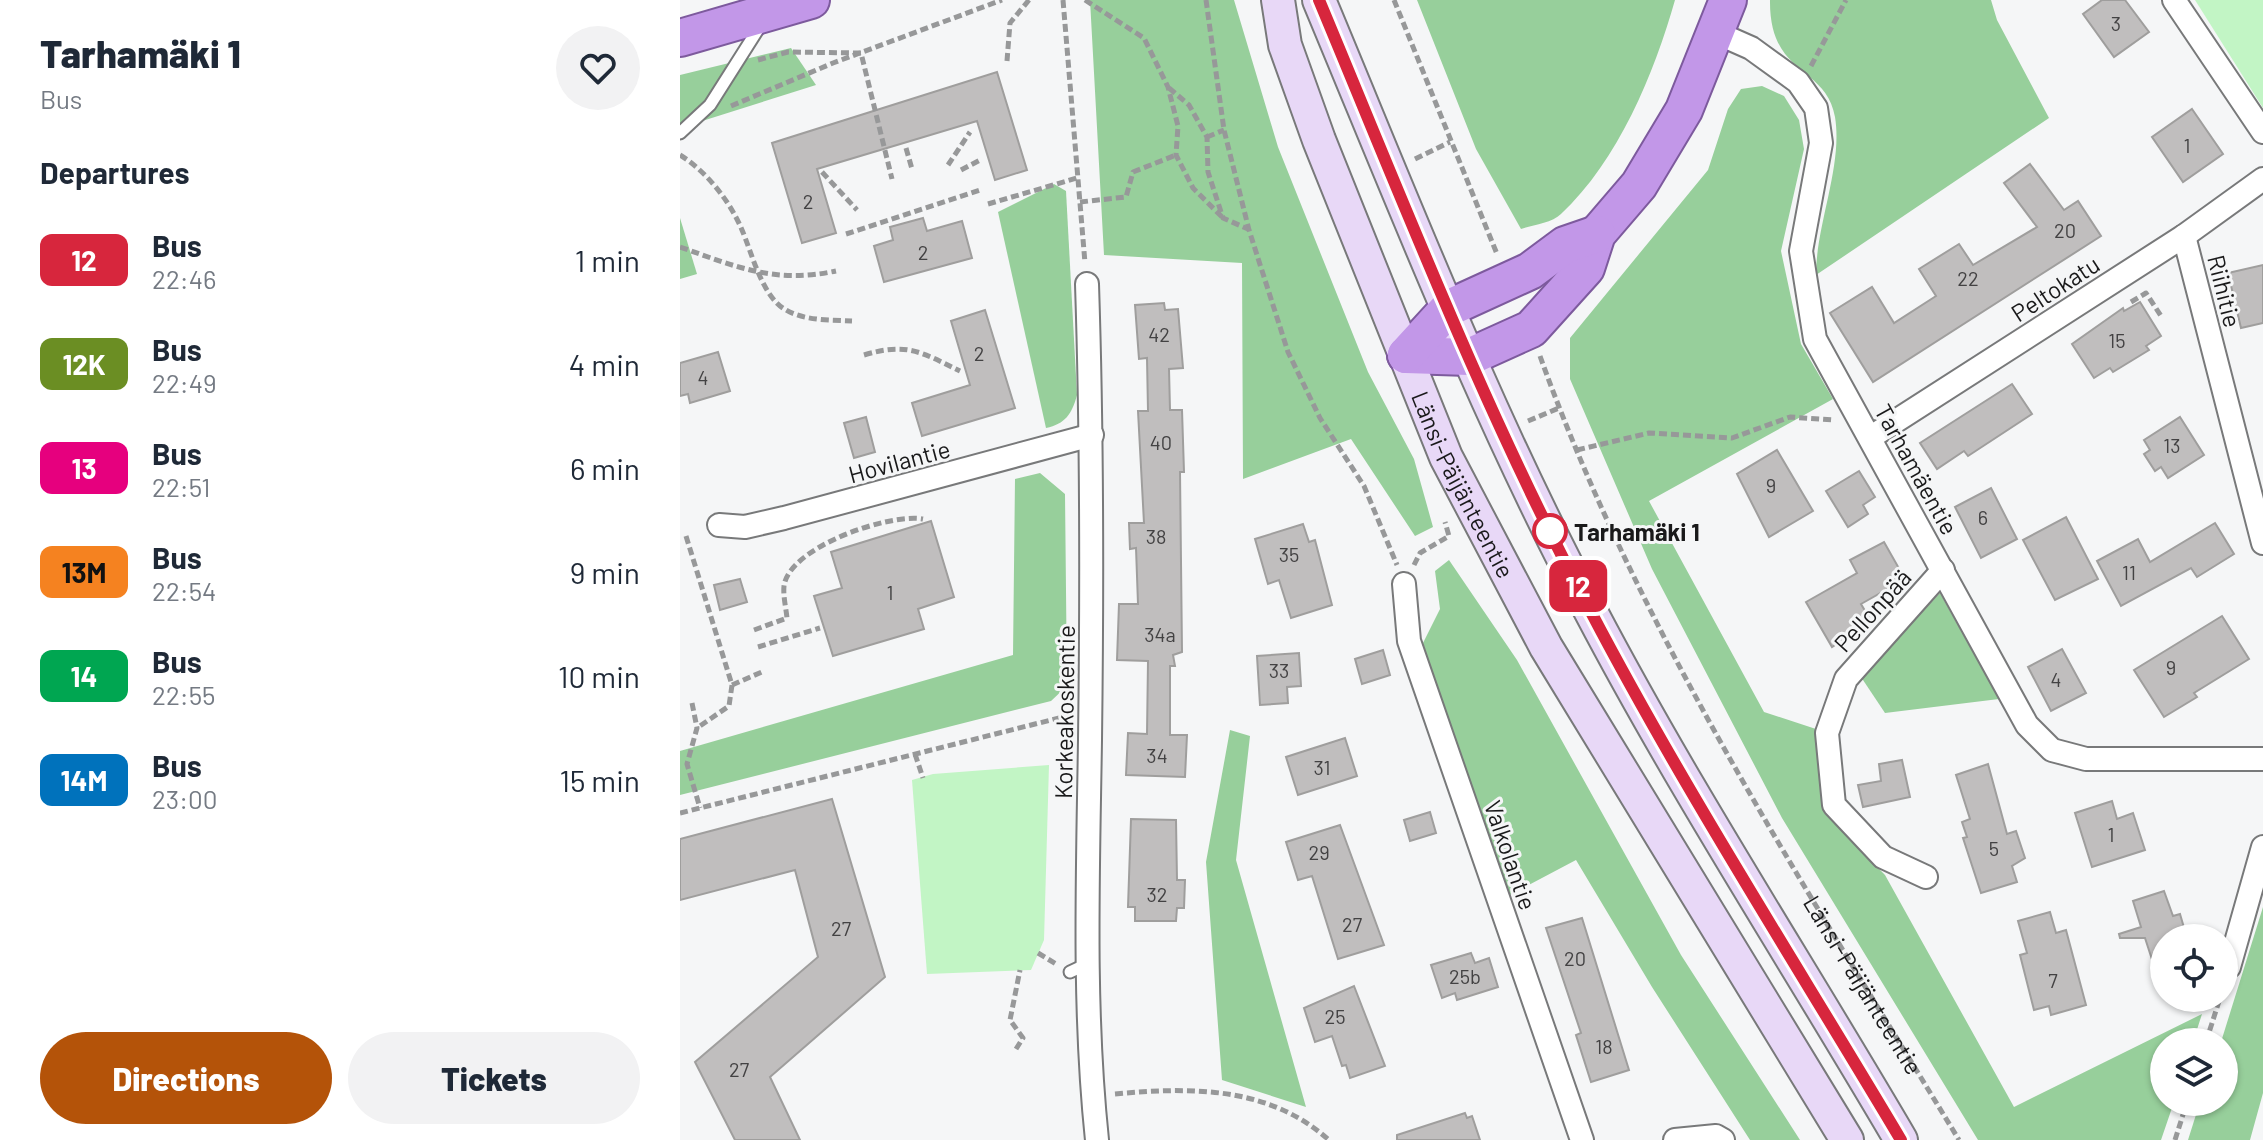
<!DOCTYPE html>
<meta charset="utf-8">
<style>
body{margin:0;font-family:Barlow,sans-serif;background:#f2f2f3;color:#1f2937;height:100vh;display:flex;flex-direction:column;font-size:30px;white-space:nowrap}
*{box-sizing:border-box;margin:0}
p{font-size:26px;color:#747a83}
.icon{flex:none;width:44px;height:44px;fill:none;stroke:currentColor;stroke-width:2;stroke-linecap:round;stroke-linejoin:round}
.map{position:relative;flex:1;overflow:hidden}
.drawer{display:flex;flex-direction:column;background:#fff;width:680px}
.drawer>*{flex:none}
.badge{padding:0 16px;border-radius:12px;font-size:28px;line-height:52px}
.buttons{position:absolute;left:1470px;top:924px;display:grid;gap:16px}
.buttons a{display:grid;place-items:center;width:88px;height:88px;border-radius:50%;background:#fff;box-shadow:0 2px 6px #0004;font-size:40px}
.map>.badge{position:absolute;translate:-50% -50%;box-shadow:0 0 0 4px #fff}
h2{padding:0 40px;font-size:30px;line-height:72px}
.round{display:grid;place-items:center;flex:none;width:84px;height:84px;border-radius:42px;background:#f2f2f3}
.summary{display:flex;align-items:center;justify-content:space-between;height:136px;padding:0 40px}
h1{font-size:38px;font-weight:800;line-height:60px}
.cta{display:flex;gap:16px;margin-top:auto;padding:16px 40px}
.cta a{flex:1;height:92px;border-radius:48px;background:#b45309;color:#fff;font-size:32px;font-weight:800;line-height:92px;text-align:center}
.cta a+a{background:#f2f2f3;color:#1f2937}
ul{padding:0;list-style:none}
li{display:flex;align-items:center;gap:24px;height:104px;padding:0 40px}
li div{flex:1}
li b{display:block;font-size:30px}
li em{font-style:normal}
li .badge{min-width:88px;font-weight:700;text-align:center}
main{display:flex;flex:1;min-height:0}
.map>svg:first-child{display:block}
.green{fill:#c2f5c5}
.forest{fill:#97cf9b}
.building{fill:#c0bebe;stroke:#9f9e9d;stroke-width:2}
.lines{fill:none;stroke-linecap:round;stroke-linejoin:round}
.service-casing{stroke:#78797a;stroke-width:15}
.minor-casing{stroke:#78797a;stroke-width:26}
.secondary-casing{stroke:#78797a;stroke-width:36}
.trunk-casing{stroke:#7d5a9d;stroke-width:40}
.path{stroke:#979899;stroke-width:5;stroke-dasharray:8 4;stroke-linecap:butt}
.service{stroke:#fff;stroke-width:11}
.minor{stroke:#fff;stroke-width:22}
.secondary{stroke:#e8d8f7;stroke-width:32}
.trunk{stroke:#c297e8;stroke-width:36}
.line-casing{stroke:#fff;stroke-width:18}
.line{stroke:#d7263d;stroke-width:12}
.stop-dot{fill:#fff;stroke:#d7263d;stroke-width:4}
.labels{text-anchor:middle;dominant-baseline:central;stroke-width:6;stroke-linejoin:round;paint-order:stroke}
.number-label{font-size:20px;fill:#434243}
.street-label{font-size:24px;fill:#19191a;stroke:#f5f6f7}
.stop-label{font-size:24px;font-weight:bold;fill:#19191a;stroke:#f5f6f7;text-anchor:start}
</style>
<main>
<section class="drawer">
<div class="summary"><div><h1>Tarhamäki 1</h1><p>Bus</p></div><a class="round"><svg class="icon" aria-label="heart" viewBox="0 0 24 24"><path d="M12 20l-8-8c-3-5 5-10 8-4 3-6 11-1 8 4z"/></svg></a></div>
<h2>Departures</h2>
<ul>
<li><span class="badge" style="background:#d7263d;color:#fff">12</span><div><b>Bus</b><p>22:46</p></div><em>1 min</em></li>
<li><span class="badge" style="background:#6b8e23;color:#fff">12K</span><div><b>Bus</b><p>22:49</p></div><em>4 min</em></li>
<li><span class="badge" style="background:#e6007e;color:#fff">13</span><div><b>Bus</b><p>22:51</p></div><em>6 min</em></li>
<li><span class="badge" style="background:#f58220;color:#111">13M</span><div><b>Bus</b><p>22:54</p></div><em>9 min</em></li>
<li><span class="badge" style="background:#00a651;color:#fff">14</span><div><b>Bus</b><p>22:55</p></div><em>10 min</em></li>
<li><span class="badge" style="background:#0072bc;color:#fff">14M</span><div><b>Bus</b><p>23:00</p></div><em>15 min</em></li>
</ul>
<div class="cta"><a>Directions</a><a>Tickets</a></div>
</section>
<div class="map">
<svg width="1583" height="1140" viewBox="0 0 1583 1140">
<rect width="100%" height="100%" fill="#f5f6f7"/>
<g class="green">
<polygon points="1515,0 1583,0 1583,108"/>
<polygon points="369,765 364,940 351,970 247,974 232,780 253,774"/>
</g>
<g class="forest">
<polygon points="410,0 554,0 598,147 688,372 734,459 753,527 735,536 671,439 563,479 562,263 424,255"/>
<path d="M737,0H995C974,74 938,161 881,214C872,223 853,225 841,229L796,149Z"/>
<path d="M1090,0H1311L1317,20L1369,118L1136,275C1136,224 1163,166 1155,117C1146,65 1089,77 1090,0Z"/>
<polygon points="111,48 136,85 0,128 0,75"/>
<polygon points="1082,86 1104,96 1119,120 1124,149 1101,251 1121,344 1153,399 969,501 1084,712 1139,730 1144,813 1205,875 1334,1107 1522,1014 1513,1042 1484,1042 1484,1102 1494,1102 1481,1140 1298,1140 1102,818 972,569 890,379 890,338 1028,170 1048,109 1061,89"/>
<path d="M374,184L386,191L397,395C392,414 385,424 366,428L318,212Z"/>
<polygon points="0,218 17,274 0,279"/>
<polygon points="360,473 385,494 387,686 371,701 0,795 0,751 333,655 335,479"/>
<polygon points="769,560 837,660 1001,955 1120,1140 1070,1140 972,987 896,860 824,898 743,643 760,609 755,571"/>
<polygon points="1260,593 1319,699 1205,713 1181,677"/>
<polygon points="550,730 570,736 556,860 626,1107 542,1080 526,862"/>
<polygon points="1583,907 1583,1093 1570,1140 1508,1140 1520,1102 1544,1102 1544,1042 1541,1042"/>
</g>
<g class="building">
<polygon points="1422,0 1445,0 1469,32 1434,57 1403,14"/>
<polygon points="317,72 347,170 315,180 297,121 137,169 156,233 122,243 92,143"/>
<polygon points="1512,109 1543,154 1503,182 1472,137"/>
<polygon points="1350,164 1384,210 1398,201 1421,236 1193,382 1150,313 1192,287 1214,323 1256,296 1239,269 1279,244 1293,265 1357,227 1324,183"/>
<polygon points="243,218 247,231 282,221 292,258 204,282 194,246 213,240 210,227"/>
<polygon points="1583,265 1583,323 1561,328 1548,273"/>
<polygon points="1460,302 1481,336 1466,346 1469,350 1433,372 1430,368 1414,378 1392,344 1443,308 1444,311"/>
<polygon points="484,303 485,310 498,309 503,368 489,369 490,410 502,410 504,472 500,472 502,652 493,655 495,666 490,666 490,735 507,735 505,777 446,775 448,733 467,734 468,661 437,660 439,604 458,604 456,548 450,549 449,523 464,523 458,411 468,411 467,358 459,359 455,305"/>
<polygon points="305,310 335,408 242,436 232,403 290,385 271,321"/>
<polygon points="38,352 50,391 10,403 8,394 0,396 0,363"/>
<polygon points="1332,384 1352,414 1288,456 1284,451 1257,469 1240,443"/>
<polygon points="186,417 195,452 174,458 164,423"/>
<polygon points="1500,417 1524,455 1488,478 1481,467 1475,471 1464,454 1470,450 1464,440"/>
<polygon points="1097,450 1133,511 1089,537 1057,474"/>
<polygon points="1179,471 1195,497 1183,505 1188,514 1168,527 1146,491"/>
<polygon points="1311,488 1337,539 1301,558 1275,507"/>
<polygon points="1386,517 1418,579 1375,600 1343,540"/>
<polygon points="251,521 274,597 238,609 244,629 153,656 134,596 162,588 151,552"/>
<polygon points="1535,523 1554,554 1517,577 1511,568 1441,606 1417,561 1458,539 1470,562"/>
<polygon points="623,524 629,542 635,540 652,605 611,618 599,580 588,584 575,539"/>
<polygon points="1204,542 1225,579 1181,604 1191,621 1152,647 1126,602 1177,573 1170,560"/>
<polygon points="60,579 67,602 40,610 34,585"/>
<polygon points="1542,616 1569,659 1514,693 1517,697 1484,717 1454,670"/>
<polygon points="1382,649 1406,693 1371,711 1348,667"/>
<polygon points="703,650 710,675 682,684 675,659"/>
<polygon points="619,653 621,686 607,687 608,703 580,705 577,656"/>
<polygon points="665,738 677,776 618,795 606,757"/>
<polygon points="1222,760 1230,797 1183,807 1178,785 1201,781 1199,764"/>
<polygon points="1308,764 1327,834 1336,831 1345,858 1332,866 1337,882 1301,893 1283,838 1287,837 1282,822 1290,819 1276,775"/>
<polygon points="152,799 205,977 90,1077 120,1140 55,1140 15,1062 138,957 115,870 0,900 0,839"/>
<polygon points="1432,801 1437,819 1453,813 1465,850 1412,867 1395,813"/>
<polygon points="750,812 756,833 730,841 724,820"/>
<polygon points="451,819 496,820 497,880 505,880 504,908 497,908 496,921 455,921 455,907 448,907"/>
<polygon points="660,825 704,945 658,959 632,876 618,880 606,842"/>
<polygon points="1484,891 1493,916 1500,914 1507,938 1484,938 1484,983 1480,984 1465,938 1440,938 1439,934 1461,927 1453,901"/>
<polygon points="1370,912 1376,933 1386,930 1406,1005 1371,1015 1369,1006 1354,1010 1340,955 1347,953 1338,921"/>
<polygon points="902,918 949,1070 911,1082 896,1035 901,1033 866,928"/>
<polygon points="791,953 795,963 809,958 818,987 777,1000 775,993 762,998 751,965"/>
<polygon points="674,986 705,1066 670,1078 666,1065 662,1066 652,1036 635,1042 624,1008"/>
<polygon points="785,1113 787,1118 792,1116 800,1140 717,1140 717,1135"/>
</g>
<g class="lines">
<defs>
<g id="service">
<polyline points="0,133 30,105 82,23"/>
<polyline points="390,972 407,964"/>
</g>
<g id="minor">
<polyline points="1494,0 1583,132"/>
<polyline points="1037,33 1071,48 1118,82 1136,108 1141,143 1121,251 1135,339 1347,725 1372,750 1406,759 1583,759"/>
<polyline points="1504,236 1583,543"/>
<path d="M407,284C412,436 412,588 410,740C408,873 403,1007 417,1140"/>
<polyline points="1191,437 1504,236 1583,179"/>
<polyline points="39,525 65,527 104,518 412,435"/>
<polyline points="724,584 729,641 902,1140"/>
<polyline points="1246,877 1203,857 1154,805 1147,733 1166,679 1263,570"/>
<polyline points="1549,967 1583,847"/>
<polyline points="995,1140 1036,1136 1043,1140"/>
</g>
<g id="secondary">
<path id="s2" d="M598,0L605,45L639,140L766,457L866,647L1167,1140"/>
<path d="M639,0C725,206 806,415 911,612C1006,793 1118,964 1221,1140"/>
</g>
<g id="trunk">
<polyline points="0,38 131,0"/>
<polyline points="726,355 789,357 851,329 906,268 917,234 959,185 1004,110 1048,0"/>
<polyline points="726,355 769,308 850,271 885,245 917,234"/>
</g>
</defs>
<use href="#service" class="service-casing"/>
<use href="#minor" class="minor-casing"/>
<use href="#secondary" class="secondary-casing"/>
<use href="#trunk" class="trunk-casing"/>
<g class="path">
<polyline points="383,0 405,263"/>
<polyline points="405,0 464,38 488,87 498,126 496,155 513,188 543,218"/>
<polyline points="526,0 544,130 569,230 608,352 640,418 684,486 717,565"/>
<polyline points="714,0 817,254"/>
<polyline points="78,60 108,52 181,53 212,179"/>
<polyline points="327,61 330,23 349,0"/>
<polyline points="1131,66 1166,0"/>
<polyline points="489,88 509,105 527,137 528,172 543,218 568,229"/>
<polyline points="51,106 153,63 322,0"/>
<polyline points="527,137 544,130"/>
<polyline points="226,148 232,169"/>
<path d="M0,155C26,171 50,201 62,230C72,253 82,297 106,310C125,321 151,320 172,321"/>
<polyline points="735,159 770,142"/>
<polyline points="268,165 290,132"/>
<polyline points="281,170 302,159"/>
<polyline points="142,172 177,210"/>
<polyline points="400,202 446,197 453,172 496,155"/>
<polyline points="308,204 397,178"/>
<polyline points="166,234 300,190"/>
<path d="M0,247C57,267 95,284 156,271"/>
<polyline points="1451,302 1466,293 1481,316"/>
<path d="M184,355C227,342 241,352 280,371"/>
<path id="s1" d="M860,356C960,635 1126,888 1279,1140"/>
<polyline points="848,421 879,408"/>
<polyline points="897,450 969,433 1052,438 1110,417 1153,420"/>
<polyline points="6,536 52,685 49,706 17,728"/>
<polyline points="734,565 740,553 769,536 765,522"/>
<path d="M74,630L107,618C106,608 103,596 104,586C109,547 209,513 243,519"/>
<polyline points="78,647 140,628"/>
<polyline points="52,685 84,671"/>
<polyline points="12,703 17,728 7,764 20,808"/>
<polyline points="235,754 243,778"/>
<polyline points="0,813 387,716"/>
<polyline points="358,953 376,964"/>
<polyline points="1526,1042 1540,998"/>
<polyline points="336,1049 343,1038 330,1020 340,970"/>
<path d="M435,1094C512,1087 588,1086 649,1140"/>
<polyline points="1495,1140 1507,1102"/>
</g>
<use href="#service" class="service"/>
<use href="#minor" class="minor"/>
<use href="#secondary" class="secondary"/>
<use href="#trunk" class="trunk"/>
</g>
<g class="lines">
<defs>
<path id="line" d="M639,0C725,206 806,415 911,612C1006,793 1117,965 1221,1140"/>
</defs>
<use href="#line" class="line-casing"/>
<use href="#line" class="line"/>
</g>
<circle class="stop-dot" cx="870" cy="531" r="16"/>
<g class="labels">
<g class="number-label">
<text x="1436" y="23">3</text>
<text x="1507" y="145">1</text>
<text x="128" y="201">2</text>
<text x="1385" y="230">20</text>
<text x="243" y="252">2</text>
<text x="1288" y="278">22</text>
<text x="479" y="334">42</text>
<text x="1437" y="340">15</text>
<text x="299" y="353">2</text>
<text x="23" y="377">4</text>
<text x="481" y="442">40</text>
<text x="1492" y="445">13</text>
<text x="1091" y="485">9</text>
<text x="1303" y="517">6</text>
<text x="476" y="536">38</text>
<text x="609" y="554">35</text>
<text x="1449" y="572">11</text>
<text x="210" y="592">1</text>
<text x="480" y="634">34a</text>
<text x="1491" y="667">9</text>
<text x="599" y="670">33</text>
<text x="1376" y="679">4</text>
<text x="477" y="755">34</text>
<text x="642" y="767">31</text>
<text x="1431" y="834">1</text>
<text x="1314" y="848">5</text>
<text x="639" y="852">29</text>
<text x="477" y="894">32</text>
<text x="672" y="924">27</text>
<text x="161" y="928">27</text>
<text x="895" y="958">20</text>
<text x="785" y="976">25b</text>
<text x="1373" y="980">7</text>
<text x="655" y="1016">25</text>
<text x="924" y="1046">18</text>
<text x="59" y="1069">27</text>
</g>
<g class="street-label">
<text transform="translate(1375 288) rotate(-33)">Peltokatu</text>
<text transform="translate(1545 291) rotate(76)">Riihitie</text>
<text transform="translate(219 461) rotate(-15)">Hovilantie</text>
<text transform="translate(1237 469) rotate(61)">Tarhamäentie</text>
<text stroke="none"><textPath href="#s2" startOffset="520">Länsi-Päijänteentie</textPath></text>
<text transform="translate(1192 610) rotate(-48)">Pellonpää</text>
<text transform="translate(384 712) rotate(-89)">Korkeakoskentie</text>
<text transform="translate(831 855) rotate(71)">Valkolantie</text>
<text stroke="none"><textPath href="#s1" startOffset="708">Länsi-Päijänteentie</textPath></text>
</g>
<g class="stop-label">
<text x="894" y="531">Tarhamäki 1</text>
</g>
</g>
</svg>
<div class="buttons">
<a><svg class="icon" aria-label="locate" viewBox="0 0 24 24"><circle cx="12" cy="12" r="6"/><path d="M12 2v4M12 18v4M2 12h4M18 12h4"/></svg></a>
<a><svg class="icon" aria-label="layers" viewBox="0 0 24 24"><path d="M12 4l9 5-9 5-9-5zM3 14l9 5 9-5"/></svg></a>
</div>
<b class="badge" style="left:898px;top:586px;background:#d7263d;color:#fff">12</b>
</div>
</main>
